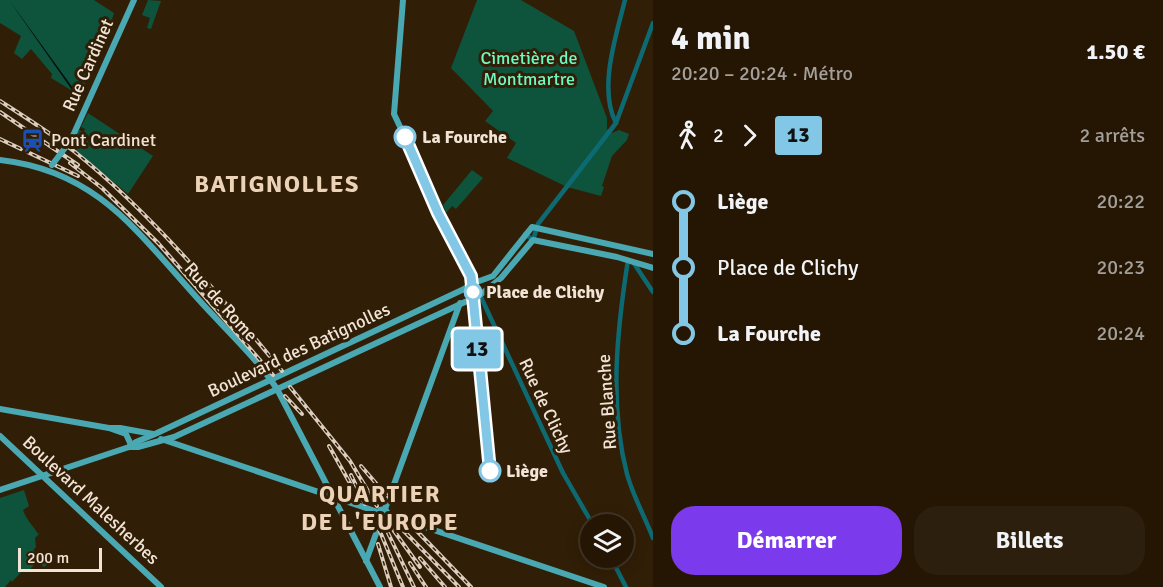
<!DOCTYPE html>
<html lang="fr">
<meta charset="utf-8">
<style>
body{margin:0;font-family:Signika,sans-serif;background:#2d1f0e;color:#f1f3f6;height:100vh;display:flex;flex-direction:column;font-size:22px;white-space:nowrap}
*{box-sizing:border-box;margin:0}
p{font-size:20px;color:#a39f9a}
.icon{flex:none;width:33px;height:33px;fill:none;stroke:currentColor;stroke-width:2;stroke-linecap:round;stroke-linejoin:round}
.map{position:relative;flex:1;overflow:hidden}
.details{display:flex;flex-direction:column;background:#251604;width:510px}
.details>*{flex:none}
.badge{padding:0 12px;border-radius:4px;font-size:21px;line-height:39px}
.fabs{position:absolute;left:580px;top:514px;display:grid;gap:12px}
.fabs a{display:grid;place-items:center;width:54px;height:54px;border-radius:50%;background:#251604;box-shadow:0 3px 15px #0003,0 0 0 2px #423526;font-size:30px}
.scale{position:absolute;left:18px;bottom:15px;width:84px;box-sizing:border-box;padding-left:6px;border:3px solid #f1e4d6;border-top:0;font-size:16px;line-height:21px;white-space:nowrap;color:#f1e4d6;-webkit-text-stroke:4px #311e06;paint-order:stroke}
.map>.badge{position:absolute;translate:-50% -50%;box-shadow:0 0 0 3px #fff}
.legs{display:flex;align-items:center;gap:9px;height:66px;padding:0 18px;font-size:20px}
.legs p{margin-inline-start:auto}
.summary{display:flex;align-items:center;justify-content:space-between;height:102px;padding:0 18px}
h1{font-size:33px;font-weight:700;line-height:45px}
.cta{display:flex;gap:12px;margin-top:auto;padding:12px 18px}
.cta a{flex:1;height:69px;border-radius:24px;background:#7c3aed;color:#fff;font-size:24px;font-weight:700;line-height:69px;text-align:center}
.cta a+a{background:#2d1f0e;color:#f1f3f6}
ul{padding:0 18px;list-style:none}
li{display:flex;align-items:center;gap:21px;height:66px;font-size:22px}
li i{display:grid;place-items:center;width:9px;height:100%;margin:0 8px;background:currentColor}
li i::after{content:'';width:15px;height:15px;margin:-8px;border:4px solid;border-radius:50%;background:#251604}
li p{margin-inline-start:auto}
li:first-child i{background:linear-gradient(#0000 50%,currentColor 0)}
li:last-child i{background:linear-gradient(currentColor 50%,#0000 0)}
main{display:flex;flex:1;min-height:0}
.map>svg:first-child{display:block}
.green{fill:#0e533b}
.water{fill:#030f14}
.lines{fill:none;stroke-linecap:round;stroke-linejoin:round}
.minor{stroke:#0e6a72;stroke-width:4.5}
.major{stroke:#4aa8b2;stroke-width:6}
.rail-casing{stroke:#dbcebe;stroke-width:4}
.rail{stroke:#311e06;stroke-width:1.5;stroke-dasharray:4.5;stroke-linecap:butt}
.major-bridge{stroke:#4aa8b2;stroke-width:6}
.line-1-casing{stroke:#fff;stroke-width:14}
.line-1{stroke:#82c8e6;stroke-width:9}
.stop-1-dot{fill:#fff;stroke:#82c8e6;stroke-width:3}
.labels{text-anchor:middle;dominant-baseline:central;stroke-width:6;stroke-linejoin:round;paint-order:stroke}
.park-label{font-size:18px;fill:#6ff8c2;stroke:#311e06}
.street-label{font-size:18px;fill:#f1e4d6;stroke:#311e06}
.stop-label{font-size:18px;font-weight:bold;fill:#f1e4d6;stroke:#311e06;text-anchor:start}
.poi-label{font-size:18px;fill:#f1e4d6;stroke:#311e06;text-anchor:start}
.district-label{font-size:24px;font-weight:bold;letter-spacing:1.5px;fill:#ecd3b7;stroke:#311e06}
</style>
<main>
<div class="map">
<svg width="653" height="587" viewBox="0 0 653 587">
<rect width="100%" height="100%" fill="#311e06"/>
<g class="green">
<polygon points="0,0 94,0 114,13 112,19 114,20 90,74 87,73 89,76 79,95 51,78 52,74 31,49 22,59 14,53 21,36 0,23"/>
<polygon points="148,0 161,1 151,29 147,28 150,18 142,15"/>
<polygon points="477,0 521,0 574,31 607,118 607,129 612,133 619,130 629,134 627,140 612,156 602,186 604,187 601,196 567,187 507,158 516,143 485,121 493,111 451,68"/>
<polygon points="88,113 153,156 128,194 76,151 78,146 74,141 79,130 84,132 85,129 81,127"/>
<polygon points="472,170 483,178 456,209 452,206 446,213 443,205"/>
<path d="M24,490L29,506L23,510C27,521 32,524 38,534L40,533L35,538L36,547L33,550L47,565L44,567L37,561L29,571L24,569L12,582L11,580L5,587H0V498Z"/>
</g>
<polygon class="water" points="9,0 73,88 75,87 79,93 79,95 72,90"/>
<g class="lines">
<g class="minor">
<path d="M616,123C598,89 616,36 625,0"/>
<polyline points="525,234 533,240 538,224 616,123 653,23"/>
<path d="M628,260C617,330 609,405 627,474C633,496 645,517 653,538"/>
<polyline points="633,262 653,292"/>
<polyline points="480,295 563,473 593,525"/>
<polyline points="611,558 626,587"/>
</g>
<g class="major">
<polyline points="403,0 394,114 474,283"/>
<polyline points="71,140 134,0"/>
<path d="M0,160C98,171 137,232 199,300C225,329 256,357 277,389L380,587"/>
<polyline points="0,409 109,428 126,434 132,447"/>
<polyline points="109,428 120,428 153,434"/>
<polyline points="0,436 161,587"/>
<polyline points="161,439 378,512"/>
<polyline points="129,447 136,442 155,434 462,290 474,283 493,276 532,227 653,254"/>
<polyline points="0,490 129,447 138,447 174,437 480,295 501,278 533,240 617,257 653,268"/>
<polyline points="385,509 460,303"/>
<polyline points="389,515 388,519 383,521 379,519 377,515 380,510 385,509 389,515 395,517 604,587"/>
<polyline points="366,561 381,520"/>
</g>
<defs>
<g id="rail">
<path d="M0,101C25,117 52,134 75,152C153,215 219,294 282,371"/>
<polyline points="0,112 78,165"/>
<polyline points="0,139 78,176"/>
<polyline points="70,163 102,188 158,243 273,375"/>
<polyline points="290,387 350,461 377,506"/>
<polyline points="285,396 302,414"/>
<polyline points="329,446 351,485"/>
<polyline points="361,466 387,496"/>
<polyline points="351,475 365,504"/>
<polyline points="394,521 459,587"/>
<polyline points="389,524 420,567"/>
<polyline points="414,528 471,587"/>
<polyline points="379,529 403,587"/>
<polyline points="388,533 414,587"/>
<polyline points="378,544 391,587"/>
<polyline points="420,558 445,587"/>
<polyline points="410,563 426,587"/>
</g>
</defs>
<use href="#rail" class="rail-casing"/>
<use href="#rail" class="rail"/>
<polyline class="major-bridge" points="52,165 71,140"/>
</g>
<g class="lines">
<defs>
<polyline id="line-1" points="405,137 438,213 471,276 490,471"/>
</defs>
<use href="#line-1" class="line-1-casing"/>
<use href="#line-1" class="line-1"/>
</g>
<defs>
<symbol id="station-bare" viewBox="-9 -9 18 18"><path d="M-3-6H3Q5-6 5-4V2Q5 4 3 4L4.5 6H3L1.5 4h-3L-3 6H-4.5L-3 4Q-5 4-5 2V-4Q-5-6-3-6ZM-3.5-4v3h7v-3ZM-3.5 1v1.5H-2V1ZM2 1v1.5H3.5V1Z" fill="#1a4fb4" stroke="#311e06" stroke-width="2.5" paint-order="stroke"/></symbol>
</defs>
<g fill-rule="evenodd">
<use href="#station-bare" x="16" y="124" width="33" height="33"/>
</g>
<g class="stop-1-dot">
<circle cx="405" cy="137" r="10"/>
<circle cx="473" cy="292" r="8"/>
<circle cx="490" cy="471" r="10"/>
</g>
<g class="labels">
<g class="park-label">
<text x="529" y="58">Cimetière de<tspan x="529" dy="21">Montmartre</tspan></text>
</g>
<g class="street-label">
<text transform="translate(88 65) rotate(-66)">Rue Cardinet</text>
<text transform="translate(221 302) rotate(48)">Rue de Rome</text>
<text transform="translate(299 350) rotate(-25)">Boulevard des Batignolles</text>
<text transform="translate(607 402) rotate(-94)">Rue Blanche</text>
<text transform="translate(546 406) rotate(65)">Rue de Clichy</text>
<text transform="translate(91 500) rotate(43)">Boulevard Malesherbes</text>
</g>
<g class="stop-label">
<text x="422" y="137">La Fourche</text>
<text x="486" y="292">Place de Clichy</text>
<text x="506" y="471">Liège</text>
</g>
<g class="poi-label">
<text x="51" y="140">Pont Cardinet</text>
</g>
<g class="district-label">
<text x="277" y="184">BATIGNOLLES</text>
<text x="380" y="494">QUARTIER<tspan x="380" dy="28">DE L'EUROPE</tspan></text>
</g>
</g>
</svg>
<div class="fabs">
<a><svg class="icon" aria-label="layers" viewBox="0 0 24 24"><path d="M12 4l9 5-9 5-9-5zM3 14l9 5 9-5"/></svg></a>
</div>
<div class="scale">200 m</div>
<b class="badge" style="left:477px;top:349px;background:#82c8e6;color:#111">13</b>
</div>
<section class="details">
<div class="summary"><div><h1>4 min</h1><p>20:20 – 20:24 · Métro</p></div><b>1.50 €</b></div>
<div class="legs"><svg class="icon" aria-label="walk" viewBox="0 0 24 24"><circle cx="13" cy="4" r="2"/><path d="M13 8l-2 6 4 7M11 14l-3 7M7 12l3-4h3l4 4"/></svg>2<svg class="icon" aria-label="forward" viewBox="0 0 24 24"><path d="M9 5l7 7-7 7"/></svg><b class="badge" style="background:#82c8e6;color:#111">13</b><p>2 arrêts</p></div>
<ul>
<li><i style="color:#82c8e6"></i><b>Liège</b><p>20:22</p></li>
<li><i style="color:#82c8e6"></i><span>Place de Clichy</span><p>20:23</p></li>
<li><i style="color:#82c8e6"></i><b>La Fourche</b><p>20:24</p></li>
</ul>
<div class="cta"><a>Démarrer</a><a>Billets</a></div>
</section>
</main>
